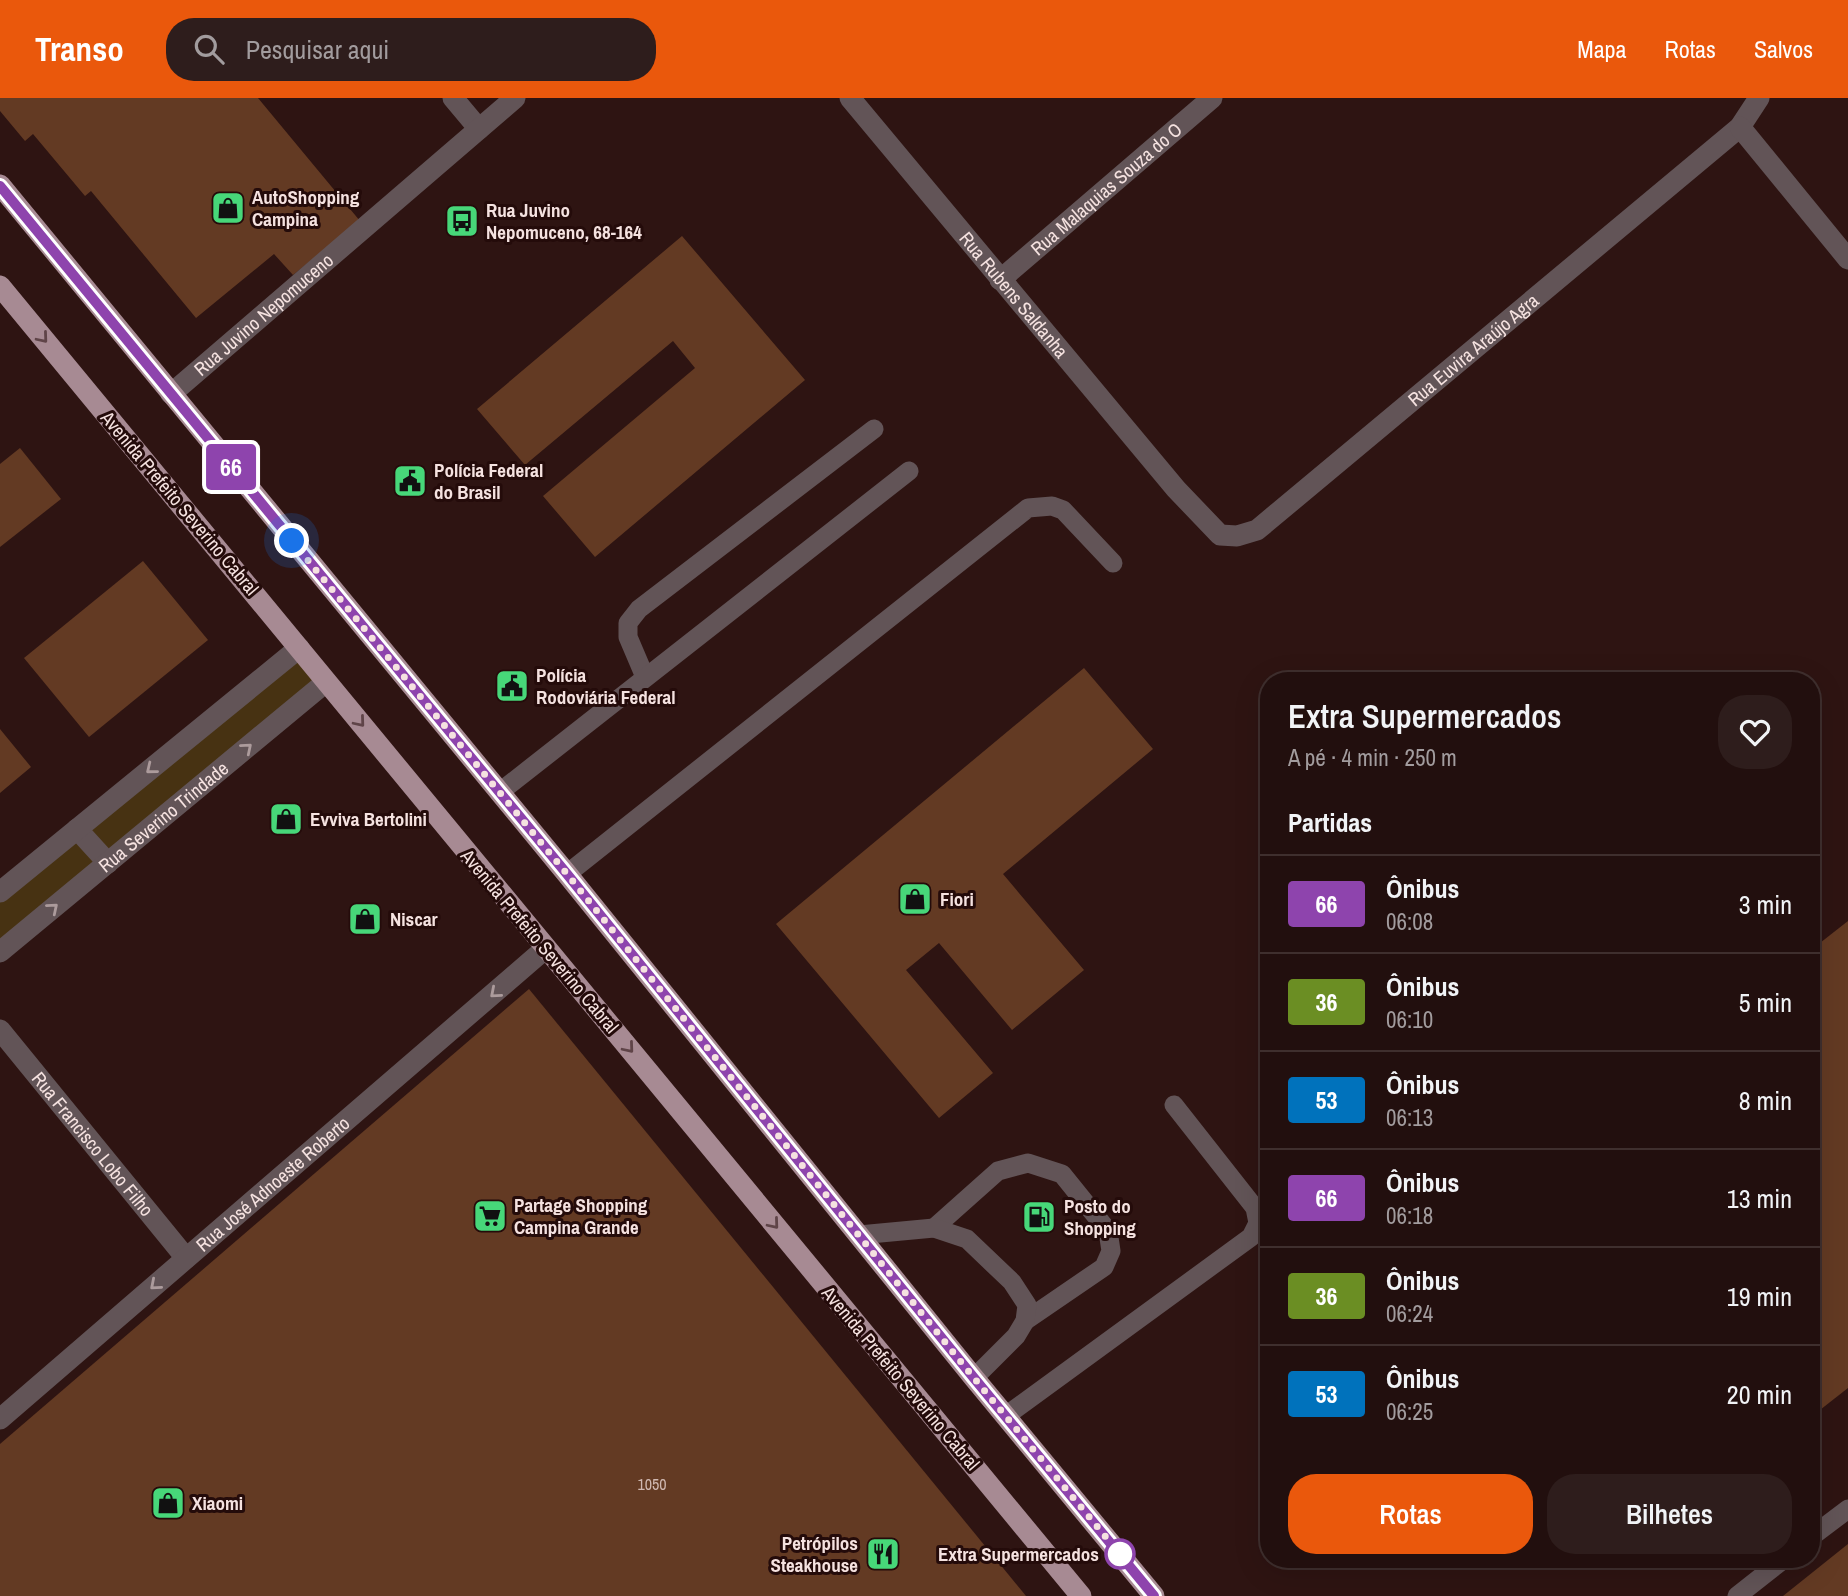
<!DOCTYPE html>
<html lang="pt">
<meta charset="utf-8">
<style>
body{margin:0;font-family:"Archivo Narrow",sans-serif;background:#2e1d1c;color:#f1f3f6;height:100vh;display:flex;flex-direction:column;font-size:26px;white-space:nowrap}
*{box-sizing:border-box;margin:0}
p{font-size:23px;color:#a29c9e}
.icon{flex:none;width:38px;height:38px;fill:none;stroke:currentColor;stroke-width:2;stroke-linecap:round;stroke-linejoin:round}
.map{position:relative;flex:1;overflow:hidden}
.drawer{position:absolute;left:1260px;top:574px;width:560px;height:896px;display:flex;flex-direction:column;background:#220f0e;border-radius:28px;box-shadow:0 7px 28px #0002,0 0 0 2px #3f2f2e}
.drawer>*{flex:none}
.badge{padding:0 14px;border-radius:5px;font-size:24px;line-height:46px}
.you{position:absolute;width:35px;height:35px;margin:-18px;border:5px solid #fff;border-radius:50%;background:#1a73e8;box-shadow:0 0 0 10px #1a73e833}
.map>.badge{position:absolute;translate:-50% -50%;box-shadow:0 0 0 4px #fff}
h2{padding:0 28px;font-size:26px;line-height:63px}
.round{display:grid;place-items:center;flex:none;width:74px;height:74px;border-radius:28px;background:#2e1d1c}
.summary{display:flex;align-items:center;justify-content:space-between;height:119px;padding:0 28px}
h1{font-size:33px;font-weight:600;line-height:52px}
.primary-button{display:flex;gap:14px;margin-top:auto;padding:14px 28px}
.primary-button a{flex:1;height:80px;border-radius:28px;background:#ea580c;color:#fff;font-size:28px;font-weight:600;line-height:80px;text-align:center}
.primary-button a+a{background:#2e1d1c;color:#f1f3f6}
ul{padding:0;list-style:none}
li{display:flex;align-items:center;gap:21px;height:98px;padding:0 28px;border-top:2px solid #3f2f2e}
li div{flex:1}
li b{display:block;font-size:26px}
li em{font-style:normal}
li .badge{min-width:77px;font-weight:700;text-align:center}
header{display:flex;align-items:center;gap:42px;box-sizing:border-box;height:98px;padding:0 35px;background:#ea580c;color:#fff}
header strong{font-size:33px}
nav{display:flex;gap:38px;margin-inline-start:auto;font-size:24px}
.search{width:490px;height:63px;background:#2e1d1c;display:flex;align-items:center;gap:18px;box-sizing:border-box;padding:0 24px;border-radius:28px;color:#a29c9e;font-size:26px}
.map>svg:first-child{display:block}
.green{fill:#473212}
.building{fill:#633a23}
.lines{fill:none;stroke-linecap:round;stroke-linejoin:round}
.lane{stroke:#625457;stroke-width:19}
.street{stroke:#625457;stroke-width:21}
.primary{stroke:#a78a93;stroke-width:21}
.oneway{stroke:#5f4448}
.oneway2{stroke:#ac9b9c}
.line-casing{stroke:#fff;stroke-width:16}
.line{stroke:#8e44ad;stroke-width:10}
.walk{stroke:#f5e2e0;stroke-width:7;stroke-dasharray:0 12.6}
.stop-dot{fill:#fff;stroke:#8e44ad;stroke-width:3.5}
.labels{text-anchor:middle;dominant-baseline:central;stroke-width:6;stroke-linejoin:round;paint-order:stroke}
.number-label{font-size:16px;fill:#d0b8b1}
.street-label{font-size:19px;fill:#f5e2e0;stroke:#240b0a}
.poi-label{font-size:19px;font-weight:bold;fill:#f5e2e0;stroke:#240b0a;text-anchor:start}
.stop-label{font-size:19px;font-weight:bold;fill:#f5e2e0;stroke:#240b0a;text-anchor:end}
</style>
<header>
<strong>Transo</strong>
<div class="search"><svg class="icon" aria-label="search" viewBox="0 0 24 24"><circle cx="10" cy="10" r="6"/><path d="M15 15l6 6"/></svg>Pesquisar aqui</div>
<nav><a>Mapa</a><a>Rotas</a><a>Salvos</a></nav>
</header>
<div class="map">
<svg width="1848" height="1498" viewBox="0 0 1848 1498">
<rect width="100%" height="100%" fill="#2e1412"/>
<g class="green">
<polygon points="296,562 318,585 106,758 85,733"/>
<polygon points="77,740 98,764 0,845 0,801"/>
</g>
<g class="building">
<polygon points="0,0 258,0 360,123 293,177 274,156 196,220 91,93 85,98 33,36 25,43 0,13"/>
<polygon points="682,138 805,282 595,459 543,398 695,270 673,243 525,367 477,311"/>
<polygon points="20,350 61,401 0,449 0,366"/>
<polygon points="143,463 208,542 89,639 24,560"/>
<polygon points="1084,570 1153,651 1003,776 1084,872 1012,932 939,845 906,872 993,975 939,1020 776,826"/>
<polygon points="0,631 31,669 0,695"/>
<polygon points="1848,823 1848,1290 1811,1319 1811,852"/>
<polygon points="529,891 1026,1498 0,1498 0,1346"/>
<polygon points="1848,1446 1848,1498 1783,1498"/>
</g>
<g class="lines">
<g class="lane">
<polyline points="645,579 628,539 628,525 639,511 874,331"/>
<polyline points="500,694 909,373"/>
<polyline points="567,776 1028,410 1052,408 1063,412 1113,465"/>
<polyline points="934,1130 998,1073 1028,1065 1062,1076 1108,1133 1111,1153 1104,1169 1025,1223"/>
<polyline points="859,1137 934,1130 967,1141 1012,1184 1027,1207 1025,1223 1016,1238 974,1280"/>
<polyline points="1007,1317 1251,1139 1258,1125 1255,1110 1174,1007"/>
<polyline points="1811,1439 1848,1411"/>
<polyline points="1737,1498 1784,1461"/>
</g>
<g class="street">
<polyline points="453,0 479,31"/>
<path id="s1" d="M850,0L1176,391L1220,437L1237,438L1257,432L1740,29L1759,0"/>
<polyline points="1740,29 1848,161"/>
<path id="s2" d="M1000,182L1212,0"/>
<path id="s3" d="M171,296L515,0"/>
<polyline points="77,731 108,765"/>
<polyline points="0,794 299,550"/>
<path id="s4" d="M0,854L326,584"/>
<path id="s5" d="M0,932L186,1160"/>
<path id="s6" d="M0,1321L546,850"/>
</g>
<g class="primary">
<polyline points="0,87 567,776 974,1280 1154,1498"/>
<polyline points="0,188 1081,1498"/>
</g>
</g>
<defs><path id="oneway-chevron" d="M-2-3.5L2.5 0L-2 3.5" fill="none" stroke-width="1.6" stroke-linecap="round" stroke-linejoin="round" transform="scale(1.75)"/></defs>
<g class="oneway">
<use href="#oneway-chevron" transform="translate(43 240) rotate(50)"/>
<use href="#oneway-chevron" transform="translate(360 624) rotate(50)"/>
<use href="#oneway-chevron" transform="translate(629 950) rotate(50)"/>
<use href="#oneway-chevron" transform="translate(774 1126) rotate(50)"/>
</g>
<g class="oneway2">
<use href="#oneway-chevron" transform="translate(247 650) rotate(-40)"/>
<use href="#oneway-chevron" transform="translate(151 671) rotate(141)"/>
<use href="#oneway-chevron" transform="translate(53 810) rotate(-40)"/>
<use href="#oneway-chevron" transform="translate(495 895) rotate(139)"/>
<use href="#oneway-chevron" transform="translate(155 1187) rotate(139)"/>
</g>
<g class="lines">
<defs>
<polyline id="line" points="0,88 567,776 974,1280 1154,1498"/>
</defs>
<use href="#line" class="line-casing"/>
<use href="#line" class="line"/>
<polyline class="walk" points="292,443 567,776 974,1280 1120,1456"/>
</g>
<defs>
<symbol id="shop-square" viewBox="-11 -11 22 22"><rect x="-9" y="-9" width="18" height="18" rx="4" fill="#47d779" stroke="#240b0a"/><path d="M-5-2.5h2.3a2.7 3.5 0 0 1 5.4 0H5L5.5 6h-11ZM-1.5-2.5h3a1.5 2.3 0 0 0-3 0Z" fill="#111"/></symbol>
<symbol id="bus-square" viewBox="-11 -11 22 22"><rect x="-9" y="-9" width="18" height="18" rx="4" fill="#47d779" stroke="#240b0a"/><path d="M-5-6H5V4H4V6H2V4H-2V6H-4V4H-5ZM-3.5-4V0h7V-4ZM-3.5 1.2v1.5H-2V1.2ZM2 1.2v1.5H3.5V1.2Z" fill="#111"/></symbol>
<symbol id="civic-square" viewBox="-11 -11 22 22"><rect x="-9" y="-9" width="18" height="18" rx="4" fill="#47d779" stroke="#240b0a"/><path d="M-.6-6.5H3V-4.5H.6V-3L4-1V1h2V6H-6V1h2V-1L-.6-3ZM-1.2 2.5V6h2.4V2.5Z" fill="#111"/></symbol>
<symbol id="supermarket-square" viewBox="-11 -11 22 22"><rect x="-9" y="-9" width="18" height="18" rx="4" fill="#47d779" stroke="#240b0a"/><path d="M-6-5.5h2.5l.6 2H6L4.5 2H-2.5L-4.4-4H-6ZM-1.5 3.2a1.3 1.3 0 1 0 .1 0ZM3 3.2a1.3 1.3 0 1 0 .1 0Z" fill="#111"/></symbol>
<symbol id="fuel-square" viewBox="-11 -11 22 22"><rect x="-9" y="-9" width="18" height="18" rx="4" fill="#47d779" stroke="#240b0a"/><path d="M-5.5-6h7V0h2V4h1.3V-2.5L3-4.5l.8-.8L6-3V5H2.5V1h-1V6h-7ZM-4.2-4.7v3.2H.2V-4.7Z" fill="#111"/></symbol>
<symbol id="restaurant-square" viewBox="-11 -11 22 22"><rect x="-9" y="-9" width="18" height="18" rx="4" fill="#47d779" stroke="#240b0a"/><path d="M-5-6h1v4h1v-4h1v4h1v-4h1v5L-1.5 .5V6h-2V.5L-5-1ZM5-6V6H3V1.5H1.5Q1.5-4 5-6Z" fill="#111"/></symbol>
</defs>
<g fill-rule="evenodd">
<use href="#shop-square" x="209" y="91" width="38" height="38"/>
<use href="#bus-square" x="443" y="104" width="38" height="38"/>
<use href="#civic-square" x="391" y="364" width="38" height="38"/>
<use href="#civic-square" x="493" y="569" width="38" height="38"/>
<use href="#shop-square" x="267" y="702" width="38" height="38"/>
<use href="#shop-square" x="896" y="782" width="38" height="38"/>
<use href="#shop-square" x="346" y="802" width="38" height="38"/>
<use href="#supermarket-square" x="471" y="1099" width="38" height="38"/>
<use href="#fuel-square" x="1020" y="1100" width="38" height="38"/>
<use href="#shop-square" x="149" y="1386" width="38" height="38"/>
<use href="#restaurant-square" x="864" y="1437" width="38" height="38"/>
</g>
<circle class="stop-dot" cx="1120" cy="1456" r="14"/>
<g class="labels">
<g class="number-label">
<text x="652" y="1386">1050</text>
</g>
<g class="street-label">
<text stroke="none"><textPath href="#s2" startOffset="140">Rua Malaquias Souza do O</textPath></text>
<text stroke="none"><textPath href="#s1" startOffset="256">Rua Rubens Saldanha</textPath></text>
<text stroke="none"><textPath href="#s3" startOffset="122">Rua Juvino Nepomuceno</textPath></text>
<text stroke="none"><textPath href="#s1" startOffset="892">Rua Euvira Araújo Agra</textPath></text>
<text transform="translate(180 405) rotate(50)">Avenida Prefeito Severino Cabral</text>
<text stroke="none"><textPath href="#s4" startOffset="212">Rua Severino Trindade</textPath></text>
<text transform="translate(540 843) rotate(50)">Avenida Prefeito Severino Cabral</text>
<text stroke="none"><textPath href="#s5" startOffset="147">Rua Francisco Lobo Filho</textPath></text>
<text stroke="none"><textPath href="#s6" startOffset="360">Rua José Adnoeste Roberto</textPath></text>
<text transform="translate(901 1280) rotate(50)">Avenida Prefeito Severino Cabral</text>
</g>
<g class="poi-label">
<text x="252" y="99">AutoShopping<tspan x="252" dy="22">Campina</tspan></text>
<text x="486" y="112">Rua Juvino<tspan x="486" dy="22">Nepomuceno, 68-164</tspan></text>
<text x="434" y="372">Polícia Federal<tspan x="434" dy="22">do Brasil</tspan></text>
<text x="536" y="577">Polícia<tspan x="536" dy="22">Rodoviária Federal</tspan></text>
<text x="310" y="721">Evviva Bertolini</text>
<text x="940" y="801">Fiori</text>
<text x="390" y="821">Niscar</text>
<text x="514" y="1107">Partage Shopping<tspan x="514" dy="22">Campina Grande</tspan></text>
<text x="1064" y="1108">Posto do<tspan x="1064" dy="22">Shopping</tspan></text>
<text x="192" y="1405">Xiaomi</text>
<text x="858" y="1445" text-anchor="end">Petrópilos<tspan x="858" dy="22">Steakhouse</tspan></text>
</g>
<g class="stop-label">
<text x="1099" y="1456">Extra Supermercados</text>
</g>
</g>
</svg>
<div class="you" style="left:292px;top:443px"></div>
<b class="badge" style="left:231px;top:369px;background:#8e44ad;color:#fff">66</b>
<section class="drawer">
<div class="summary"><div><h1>Extra Supermercados</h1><p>A pé · 4 min · 250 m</p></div><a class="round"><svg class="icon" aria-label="heart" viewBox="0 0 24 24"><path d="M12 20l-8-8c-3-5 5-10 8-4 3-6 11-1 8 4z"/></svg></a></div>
<h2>Partidas</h2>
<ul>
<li><span class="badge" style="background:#8e44ad;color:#fff">66</span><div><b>Ônibus</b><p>06:08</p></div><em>3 min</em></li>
<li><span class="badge" style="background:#6b8e23;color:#fff">36</span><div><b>Ônibus</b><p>06:10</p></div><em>5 min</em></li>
<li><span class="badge" style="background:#0072bc;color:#fff">53</span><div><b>Ônibus</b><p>06:13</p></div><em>8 min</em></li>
<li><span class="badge" style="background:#8e44ad;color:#fff">66</span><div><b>Ônibus</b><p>06:18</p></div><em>13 min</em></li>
<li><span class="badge" style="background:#6b8e23;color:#fff">36</span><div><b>Ônibus</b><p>06:24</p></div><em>19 min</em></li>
<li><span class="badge" style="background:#0072bc;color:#fff">53</span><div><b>Ônibus</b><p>06:25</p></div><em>20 min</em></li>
</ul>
<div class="primary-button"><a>Rotas</a><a>Bilhetes</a></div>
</section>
</div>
